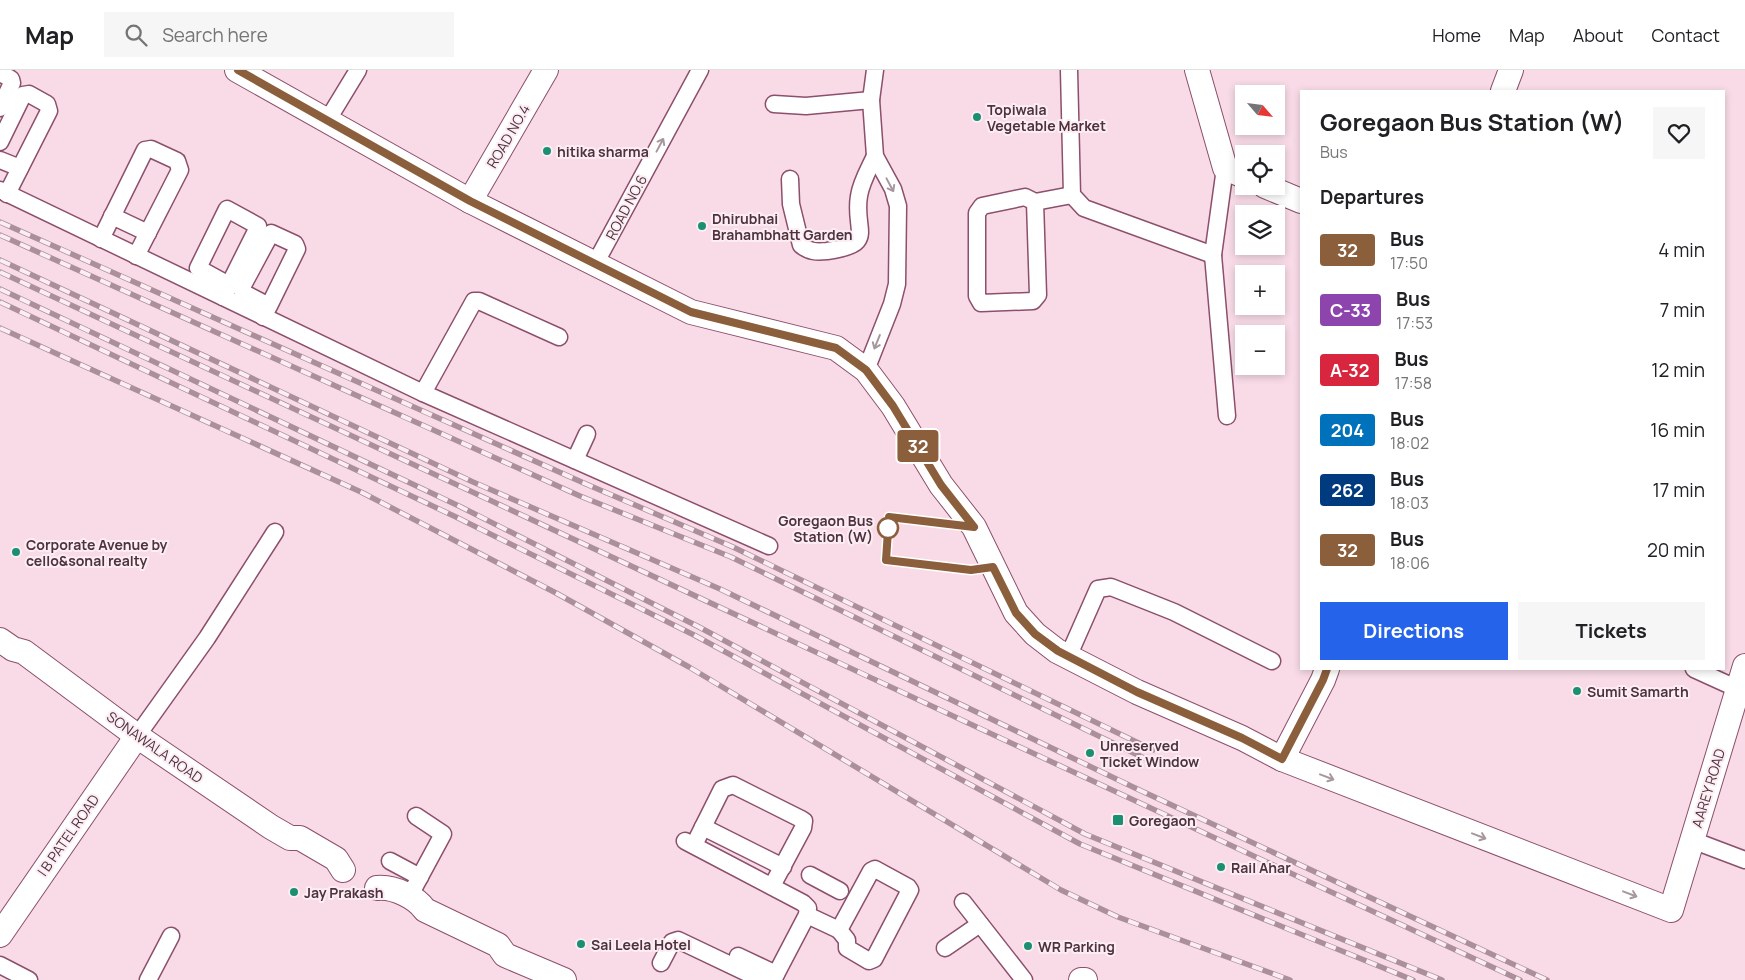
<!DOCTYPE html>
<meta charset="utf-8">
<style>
body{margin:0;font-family:Manrope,sans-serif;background:#f6f6f6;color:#202124;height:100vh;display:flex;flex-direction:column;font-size:19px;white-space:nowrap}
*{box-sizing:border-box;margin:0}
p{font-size:16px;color:#757577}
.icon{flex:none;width:28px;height:28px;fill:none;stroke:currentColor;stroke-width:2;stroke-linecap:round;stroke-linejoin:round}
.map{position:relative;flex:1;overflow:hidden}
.drawer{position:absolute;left:1300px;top:20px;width:425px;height:580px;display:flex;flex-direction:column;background:#fff;border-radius:0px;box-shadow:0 2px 8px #0003}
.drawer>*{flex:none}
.badge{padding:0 10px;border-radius:4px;font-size:18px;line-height:32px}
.needle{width:32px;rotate:118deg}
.controls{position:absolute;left:1235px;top:15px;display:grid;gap:10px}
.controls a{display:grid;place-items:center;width:50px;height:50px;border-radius:0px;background:#fff;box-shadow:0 2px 8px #0003;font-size:25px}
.map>.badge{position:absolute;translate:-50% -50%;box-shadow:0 0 0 2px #fff}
h2{padding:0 20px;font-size:19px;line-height:45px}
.round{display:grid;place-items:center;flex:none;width:52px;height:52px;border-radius:0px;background:#f6f6f6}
.summary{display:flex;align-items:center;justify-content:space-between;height:85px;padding:0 20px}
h1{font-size:24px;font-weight:700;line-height:38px}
.button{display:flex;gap:10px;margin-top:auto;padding:10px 20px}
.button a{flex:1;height:58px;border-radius:0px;background:#2563eb;color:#fff;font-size:20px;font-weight:700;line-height:58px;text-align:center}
.button a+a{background:#f6f6f6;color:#202124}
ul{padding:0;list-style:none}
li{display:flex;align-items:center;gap:15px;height:60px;padding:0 20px}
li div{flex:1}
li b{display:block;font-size:19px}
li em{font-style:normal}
li .badge{min-width:55px;font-weight:700;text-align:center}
header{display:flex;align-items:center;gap:30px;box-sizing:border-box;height:70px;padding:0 25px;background:#fff;border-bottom:1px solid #e0e0e0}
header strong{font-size:24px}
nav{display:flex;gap:28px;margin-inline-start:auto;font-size:18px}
.search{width:350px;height:45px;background:#f6f6f6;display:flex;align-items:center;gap:12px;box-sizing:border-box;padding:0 18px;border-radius:0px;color:#757577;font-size:19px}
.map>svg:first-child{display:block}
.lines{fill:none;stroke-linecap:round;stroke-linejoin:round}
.street-casing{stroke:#8c4f6c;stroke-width:19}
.secondary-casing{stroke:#8c4f6c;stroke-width:26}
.street{stroke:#fff;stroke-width:16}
.secondary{stroke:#fff;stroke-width:24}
.rail-casing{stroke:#ab8f9b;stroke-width:5.5}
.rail{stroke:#fcedf3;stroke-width:4;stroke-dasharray:11;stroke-linecap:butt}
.oneway{stroke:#a6989e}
.line-casing{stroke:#fff;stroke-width:11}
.line{stroke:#8b5e3c;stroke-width:8}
.poi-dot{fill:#1a8f72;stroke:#fcedf3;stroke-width:2}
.stop-dot{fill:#fff;stroke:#8b5e3c;stroke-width:2.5}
.labels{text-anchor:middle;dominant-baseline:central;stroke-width:4;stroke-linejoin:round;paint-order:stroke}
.poi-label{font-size:14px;font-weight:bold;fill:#4e323e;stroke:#fcedf3;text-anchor:start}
.street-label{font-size:14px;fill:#4e323e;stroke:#fcedf3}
.stop-label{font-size:14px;font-weight:bold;fill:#4e323e;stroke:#fcedf3;text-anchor:end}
</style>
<header>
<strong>Map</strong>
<div class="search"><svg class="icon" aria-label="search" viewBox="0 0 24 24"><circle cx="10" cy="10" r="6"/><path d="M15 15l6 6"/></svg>Search here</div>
<nav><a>Home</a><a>Map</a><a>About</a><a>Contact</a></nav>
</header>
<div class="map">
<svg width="1745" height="910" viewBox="0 0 1745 910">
<rect width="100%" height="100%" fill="#f8dbe7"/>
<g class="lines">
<defs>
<g id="street">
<polyline points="1069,0 1072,125 1084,138 1213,185"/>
<polyline points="0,3 11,9 12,13 0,38"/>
<polyline points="774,34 806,36 871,30"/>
<polyline points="327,51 358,0"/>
<polyline points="0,72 23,25 29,24 47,34 49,41 7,124"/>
<polyline points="0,90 20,98"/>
<polyline points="1225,98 1213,185 1227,346"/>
<path d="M790,109L791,134L801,175C809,182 817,182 827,181C878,174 853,161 859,126C861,112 869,99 875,86"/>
<polyline points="0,120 423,323 769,476"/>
<polyline points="1035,132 1025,127 982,136 977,143 977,226 981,233 1033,231 1038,225 1035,132 1072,125"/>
<polyline points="112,146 148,163"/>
<polyline points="101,169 145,80 151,79 177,91 180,100 136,186"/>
<polyline points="595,194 700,0"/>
<polyline points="223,227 257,159 258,156 227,139 198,198 229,215"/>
<polyline points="263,247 269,236 297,179 295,174 271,163 241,219 244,223 269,236"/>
<polyline points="866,300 892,234 897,214 898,136 893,119 875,86 871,30 875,0"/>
<polyline points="423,323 474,231 479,231 559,267"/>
<polyline points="575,390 587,364"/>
<polyline points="1068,587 1098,519 1111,517 1174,542 1272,591"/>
<polyline points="1694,599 1738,619"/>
<polyline points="137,666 207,568 275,462"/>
<polyline points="703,757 783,797"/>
<polyline points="1692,770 1745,790"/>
<polyline points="685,771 803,833 808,838 807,845 773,910"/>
<polyline points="694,775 722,719 733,715 801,749 804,751 803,758 772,816"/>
<polyline points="390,791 420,807"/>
<polygon points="875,799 908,817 910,820 874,889 869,891 847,878 847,870 839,860 871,801"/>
<polyline points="810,805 840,821"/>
<polyline points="409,827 443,764 416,746"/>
<polyline points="963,832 1024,910"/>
<polyline points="807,845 839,860"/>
<polyline points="945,878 980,854"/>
<polyline points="738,886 776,904"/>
<polyline points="661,893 672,872 678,870 762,910"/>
<polyline points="0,895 29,910"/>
<polyline points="148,910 171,866"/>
</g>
<g id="secondary">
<polyline points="237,0 470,131 691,242 836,278 866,300 893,336 941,415 974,457 1016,543 1035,564 1057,581 1137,622 1242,668 1282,689 1671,840 1745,596"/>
<polyline points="1197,0 1225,98 1244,106"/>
<polyline points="1503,21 1511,0"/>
<polyline points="1265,116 1301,131"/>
<polyline points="470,131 546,0"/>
<polyline points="0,570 13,579 24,582 137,666 271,757 290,768 300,768 336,789 343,800"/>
<polyline points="1282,689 1323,610 1327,599"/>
<path d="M377,818C393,816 416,827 425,840L498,875L505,885L564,910"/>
<polyline points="0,865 137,666"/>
<polyline points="1081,910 1085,910"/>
</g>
</defs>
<use href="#street" class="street-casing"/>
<use href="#secondary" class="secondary-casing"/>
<use href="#street" class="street"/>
<use href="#secondary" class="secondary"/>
<defs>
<g id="rail">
<polyline points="0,152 586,414 733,477 1153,680"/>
<polyline points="0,165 580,426 731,487 1148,690"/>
<polyline points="0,190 473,412 720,519 1133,717 1547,910"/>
<polyline points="0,202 1520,910"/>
<polyline points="0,219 461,437 699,557 1085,764 1442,910"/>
<polyline points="0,232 456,447 694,565 1080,774 1413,910"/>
<polyline points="0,258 361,422 556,523 689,597 1061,820 1118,847 1290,910"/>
</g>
</defs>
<use href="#rail" class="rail-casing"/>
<use href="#rail" class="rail"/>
</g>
<defs><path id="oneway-shaft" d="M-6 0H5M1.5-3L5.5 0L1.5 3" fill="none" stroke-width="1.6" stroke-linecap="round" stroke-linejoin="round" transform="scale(1.25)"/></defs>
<g class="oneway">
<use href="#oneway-shaft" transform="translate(660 75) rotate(-62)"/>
<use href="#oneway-shaft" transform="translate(890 115) rotate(62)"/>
<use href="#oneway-shaft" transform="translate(877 272) rotate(112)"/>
<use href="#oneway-shaft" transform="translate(1327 707) rotate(21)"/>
<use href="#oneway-shaft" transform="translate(1479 766) rotate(21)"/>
<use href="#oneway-shaft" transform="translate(1630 824) rotate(21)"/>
</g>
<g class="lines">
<defs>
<polyline id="line" points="238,0 470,131 691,242 836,278 866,300 893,336 941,415 974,457 889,447 886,490 971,500 993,497 1016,543 1035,564 1058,581 1137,622 1242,668 1282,689 1323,610 1327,599"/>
</defs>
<use href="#line" class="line-casing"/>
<use href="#line" class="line"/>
</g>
<g class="poi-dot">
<circle cx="977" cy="47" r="5"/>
<circle cx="547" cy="81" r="5"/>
<circle cx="702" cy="156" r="5"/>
<circle cx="16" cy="482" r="5"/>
<circle cx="1577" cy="621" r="5"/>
<circle cx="1090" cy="683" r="5"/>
<rect x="1112" y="744" width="12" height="12" rx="2.5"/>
<circle cx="1221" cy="797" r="5"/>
<circle cx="294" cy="822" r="5"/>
<circle cx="581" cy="874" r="5"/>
<circle cx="1028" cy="876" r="5"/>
</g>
<circle class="stop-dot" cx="888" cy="458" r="10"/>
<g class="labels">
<g class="poi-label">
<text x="987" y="39">Topiwala<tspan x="987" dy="16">Vegetable Market</tspan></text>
<text x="557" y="81">hitika sharma</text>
<text x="712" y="148">Dhirubhai<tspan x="712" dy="16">Brahambhatt Garden</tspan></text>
<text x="26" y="474">Corporate Avenue by<tspan x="26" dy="16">cello&amp;sonal realty</tspan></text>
<text x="1587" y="621">Sumit Samarth</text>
<text x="1100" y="675">Unreserved<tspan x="1100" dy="16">Ticket Window</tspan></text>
<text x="1129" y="750">Goregaon</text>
<text x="1231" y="797">Rail Ahar</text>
<text x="304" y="822">Jay Prakash</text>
<text x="591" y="874">Sai Leela Hotel</text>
<text x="1038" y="876">WR Parking</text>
</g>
<g class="street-label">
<text transform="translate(508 66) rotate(-60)">ROAD NO.4</text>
<text transform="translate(626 137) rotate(-62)">ROAD NO.6</text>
<text transform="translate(155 677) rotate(35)">SONAWALA ROAD</text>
<text transform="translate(1708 718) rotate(-73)">AAREY ROAD</text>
<text transform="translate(68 765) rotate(-55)">I B PATEL ROAD</text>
</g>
<g class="stop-label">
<text x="873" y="450">Goregaon Bus<tspan x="873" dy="16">Station (W)</tspan></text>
</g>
</g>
</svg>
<div class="controls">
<a><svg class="needle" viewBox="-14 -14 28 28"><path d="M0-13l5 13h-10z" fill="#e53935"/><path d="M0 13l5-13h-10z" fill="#757577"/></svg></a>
<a><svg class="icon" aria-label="locate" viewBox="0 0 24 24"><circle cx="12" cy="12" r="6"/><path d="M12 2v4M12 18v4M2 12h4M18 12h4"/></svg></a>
<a><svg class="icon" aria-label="layers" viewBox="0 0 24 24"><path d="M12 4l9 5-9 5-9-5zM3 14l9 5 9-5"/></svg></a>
<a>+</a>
<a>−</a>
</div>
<b class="badge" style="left:918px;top:376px;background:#8b5e3c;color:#fff">32</b>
<section class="drawer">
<div class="summary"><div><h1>Goregaon Bus Station (W)</h1><p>Bus</p></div><a class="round"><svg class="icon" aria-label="heart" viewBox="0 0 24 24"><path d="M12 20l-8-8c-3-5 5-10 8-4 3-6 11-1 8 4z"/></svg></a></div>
<h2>Departures</h2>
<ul>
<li><span class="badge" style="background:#8b5e3c;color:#fff">32</span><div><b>Bus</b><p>17:50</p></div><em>4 min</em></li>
<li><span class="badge" style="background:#8e44ad;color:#fff">C-33</span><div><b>Bus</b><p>17:53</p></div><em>7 min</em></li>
<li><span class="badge" style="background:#d7263d;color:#fff">A-32</span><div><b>Bus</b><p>17:58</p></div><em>12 min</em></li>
<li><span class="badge" style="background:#0072bc;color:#fff">204</span><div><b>Bus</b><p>18:02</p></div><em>16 min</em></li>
<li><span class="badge" style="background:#003b80;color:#fff">262</span><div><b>Bus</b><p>18:03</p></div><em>17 min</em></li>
<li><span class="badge" style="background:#8b5e3c;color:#fff">32</span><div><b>Bus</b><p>18:06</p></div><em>20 min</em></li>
</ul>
<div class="button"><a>Directions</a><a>Tickets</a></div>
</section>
</div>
